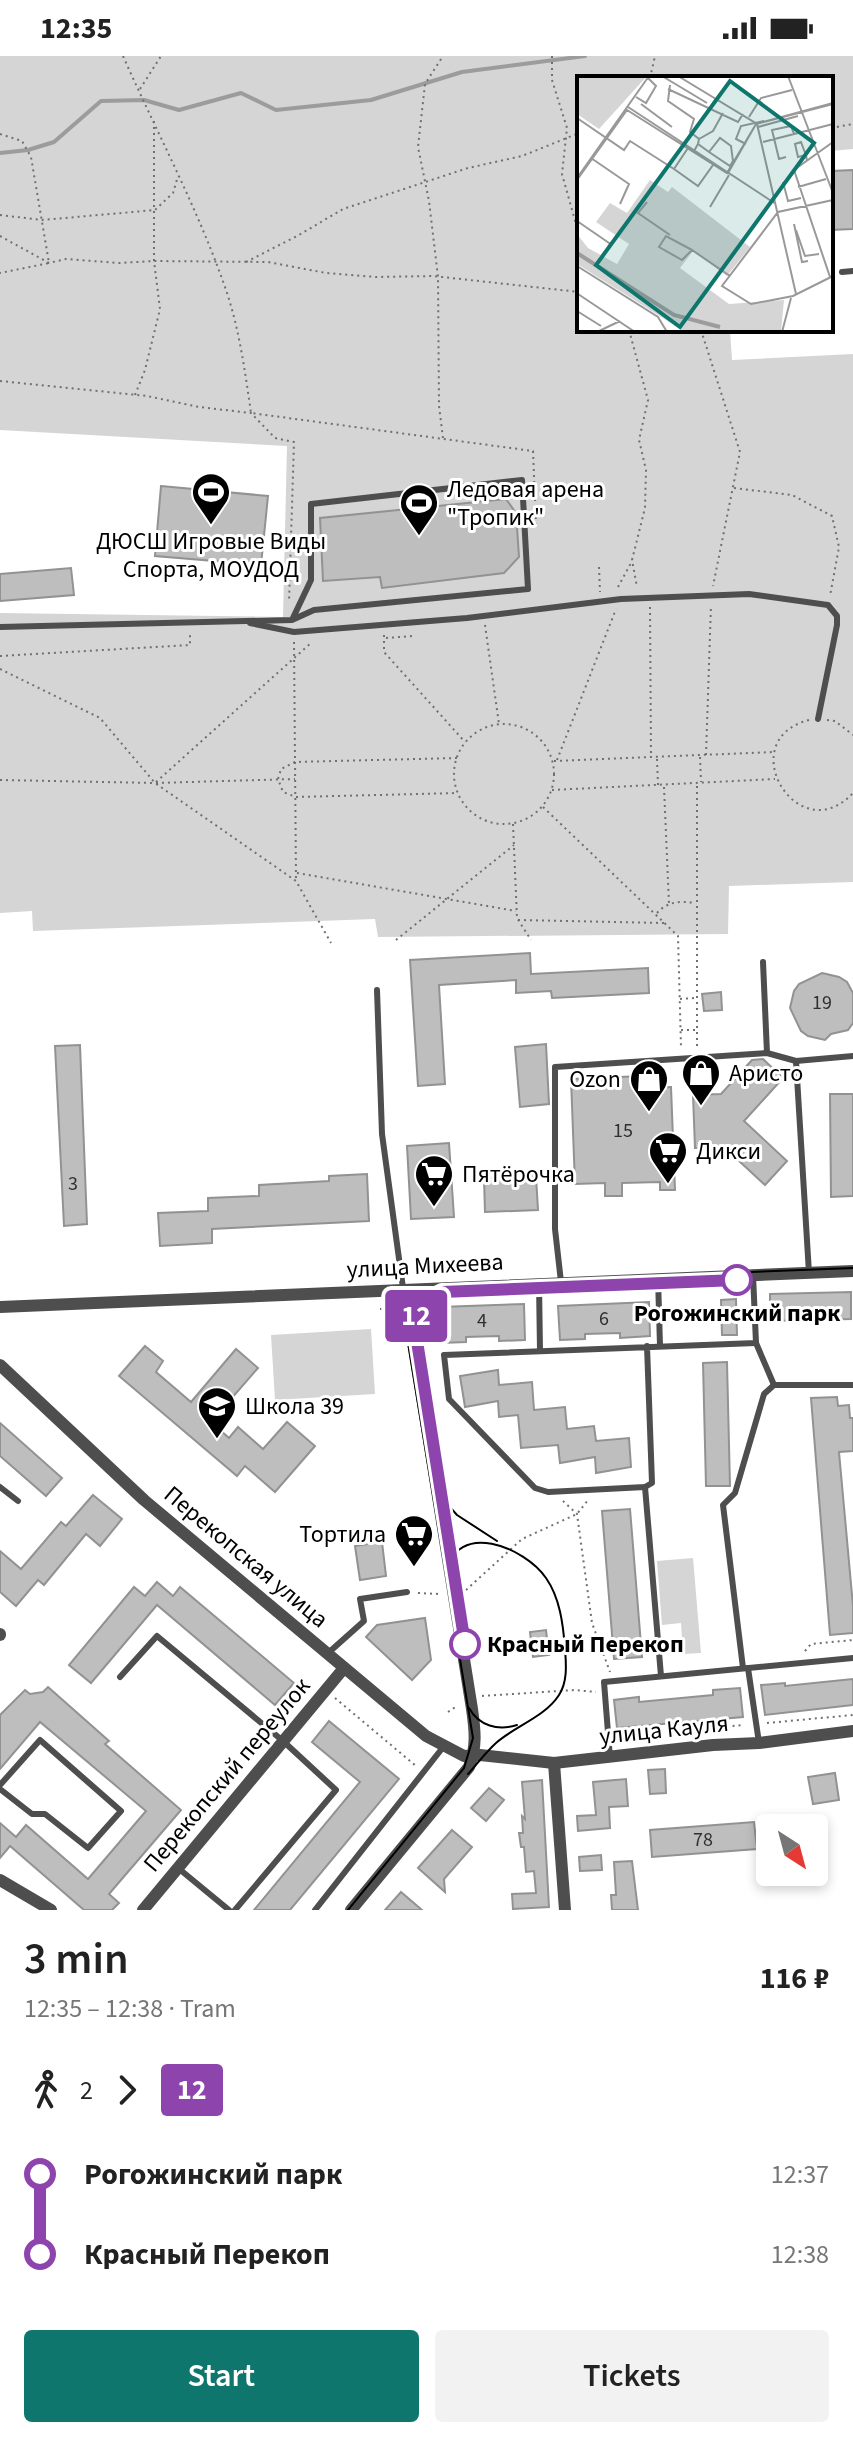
<!DOCTYPE html>
<meta charset="utf-8">
<style>
body{margin:0;font-family:"Source Sans 3",sans-serif;background:#f2f2f2;color:#222;height:100vh;display:flex;flex-direction:column;font-size:30px;white-space:nowrap}
*{box-sizing:border-box;margin:0}
p{font-size:26px;color:#767676}
.icon{flex:none;width:44px;height:44px;fill:none;stroke:currentColor;stroke-width:2;stroke-linecap:round;stroke-linejoin:round}
.map{position:relative;height:1854px;overflow:hidden}
.panel{display:flex;flex-direction:column;background:#fff;flex:1}
.panel>*{flex:none}
.badge{padding:0 16px;border-radius:6px;font-size:28px;line-height:52px}
.needle{width:52px;rotate:144deg}
.fabs{position:absolute;left:756px;top:1758px;display:grid;gap:16px}
.fabs a{display:grid;place-items:center;width:72px;height:72px;border-radius:8px;background:#fff;box-shadow:0 4px 12px #0003;font-size:40px}
.map>.badge{position:absolute;translate:-50% -50%;box-shadow:0 0 0 4px #fff}
.legs{display:flex;align-items:center;gap:12px;height:88px;padding:0 24px;font-size:26px}
.legs p{margin-inline-start:auto}
.overview{display:flex;align-items:center;justify-content:space-between;height:136px;padding:0 24px}
h1{font-size:44px;font-weight:600;line-height:60px}
.primary-button{display:flex;gap:16px;margin-top:auto;padding:16px 24px}
.primary-button a{flex:1;height:92px;border-radius:8px;background:#0f766e;color:#fff;font-size:32px;font-weight:600;line-height:92px;text-align:center}
.primary-button a+a{background:#f2f2f2;color:#222}
ul{padding:0 24px;list-style:none}
li{display:flex;align-items:center;gap:28px;height:80px;font-size:30px}
li i{display:grid;place-items:center;width:12px;height:100%;margin:0 10px;background:currentColor}
li i::after{content:'';width:20px;height:20px;margin:-10px;border:6px solid;border-radius:50%;background:#fff}
li p{margin-inline-start:auto}
li:first-child i{background:linear-gradient(#0000 50%,currentColor 0)}
li:last-child i{background:linear-gradient(currentColor 50%,#0000 0)}
.status{display:flex;justify-content:space-between;align-items:center;height:56px;padding:0 40px;background:#fff;direction:ltr}
.status svg{height:22px;fill:currentColor}
.map>svg:first-child{display:block}
.green{fill:#d5d5d5}
.lines{fill:none;stroke-linecap:round;stroke-linejoin:round}
.stream{stroke:#9c9c9c;stroke-width:4}
.building{fill:#bebebe;stroke:#929292;stroke-width:2}
.path{stroke:#707070;stroke-width:2;stroke-dasharray:2 4;stroke-linecap:butt}
.service{stroke:#4e4e4e;stroke-width:6}
.minor{stroke:#4e4e4e;stroke-width:12}
.tram{stroke:#000;stroke-width:2}
.line-1-casing{stroke:#fff;stroke-width:18}
.line-1{stroke:#8e44ad;stroke-width:12}
.stop-1-dot{fill:#fff;stroke:#8e44ad;stroke-width:4}
.labels{text-anchor:middle;dominant-baseline:central;stroke-width:6;stroke-linejoin:round;paint-order:stroke}
.number-label{font-size:20px;fill:#303030}
.poi-label{font-size:24px;fill:#000;stroke:#fff;text-anchor:start}
.street-label{font-size:24px;fill:#000;stroke:#fff}
.stop-label{font-size:24px;font-weight:bold;fill:#000;stroke:#fff}
.inset-river{fill:none;stroke:#9c9c9c;stroke-width:4}
.inset-road{fill:none;stroke:#999;stroke-width:2}
.view{fill:#0f766e;fill-opacity:0.15;stroke:#0f766e;stroke-width:4}
.inset-edge{fill:none;stroke:#000;stroke-width:4}
</style>
<div class="status"><b>12:35</b><svg viewBox="0 0 49 12"><path d="M0 12V9h3v3zM5 12V6h3v6zM10 12V3h3v9zM15 12V0h3v12zM26 1h20v11H26zM47 4h2v5h-2z"/></svg></div>
<div class="map">
<svg width="853" height="1854" viewBox="0 0 853 1854">
<rect width="100%" height="100%" fill="#fff"/>
<g class="green">
<polygon points="0,0 853,0 853,93 831,95 831,22 579,22 579,274 730,274 732,304 853,298 853,826 729,830 728,878 378,881 375,863 33,875 32,855 0,857 0,557 283,561 287,390 0,374"/>
<polygon points="371,1273 375,1338 275,1344 271,1279"/>
<polygon points="693,1502 701,1597 683,1598 681,1567 662,1569 657,1505"/>
</g>
<g class="lines">
<polyline class="stream" points="0,97 28,94 54,86 101,45 144,44 179,54 241,37 276,54 371,44 462,16 585,0"/>
</g>
<g class="building">
<polygon points="853,114 853,173 831,174 831,115"/>
<polygon points="161,430 268,440 261,509 155,500"/>
<polygon points="506,443 516,457 519,501 504,517 382,532 380,521 323,525 320,462"/>
<polygon points="71,512 74,539 0,545 0,518"/>
<polygon points="530,897 531,918 648,912 649,937 552,942 551,935 516,937 516,924 439,929 445,1028 418,1030 410,904"/>
<polygon points="822,917 839,921 847,926 853,937 853,967 848,974 831,978 825,984 808,980 801,975 790,952 794,935 799,928"/>
<polygon points="721,936 722,954 704,955 702,938"/>
<polygon points="546,988 549,1048 520,1051 515,991"/>
<polygon points="80,989 87,1168 64,1170 55,990"/>
<polygon points="763,1003 783,1022 744,1065 787,1105 765,1129 724,1091 695,1092 693,1039 721,1038 752,1004"/>
<polygon points="642,1020 642,1032 671,1031 675,1134 660,1134 660,1126 622,1127 622,1140 605,1140 605,1127 575,1128 571,1023"/>
<polygon points="830,1038 853,1038 853,1140 831,1141"/>
<polygon points="449,1087 454,1161 411,1163 407,1090"/>
<polygon points="367,1118 369,1165 212,1173 212,1187 160,1190 158,1157 208,1155 208,1142 259,1140 259,1129 329,1125 329,1120"/>
<polygon points="536,1120 538,1154 485,1156 484,1122"/>
<polygon points="851,1236 851,1263 770,1265 770,1238"/>
<polygon points="736,1243 737,1279 722,1279 721,1244"/>
<polygon points="649,1246 650,1280 620,1282 620,1277 585,1278 585,1283 560,1284 558,1250"/>
<polygon points="524,1248 525,1284 499,1285 499,1280 466,1281 466,1286 441,1287 440,1251"/>
<polygon points="145,1290 163,1305 156,1316 191,1346 236,1293 258,1312 211,1366 229,1382 238,1371 263,1393 287,1366 315,1390 275,1436 245,1410 237,1420 119,1320"/>
<polygon points="727,1306 730,1430 706,1430 703,1307"/>
<polygon points="498,1314 499,1329 532,1326 534,1354 565,1351 567,1373 594,1370 596,1385 629,1382 631,1411 596,1417 595,1401 560,1407 558,1389 521,1392 518,1359 499,1361 498,1345 465,1351 460,1320"/>
<polygon points="837,1341 838,1350 849,1349 850,1362 853,1362 853,1395 839,1396 853,1550 853,1577 830,1579 811,1342"/>
<polygon points="0,1367 62,1422 46,1440 0,1400"/>
<polygon points="93,1439 122,1463 100,1490 86,1478 44,1529 38,1524 16,1550 0,1536 0,1495 21,1513 61,1466 66,1470"/>
<polygon points="630,1453 642,1601 614,1603 602,1455"/>
<polygon points="382,1486 386,1520 360,1524 355,1490"/>
<polygon points="157,1526 173,1540 180,1531 294,1627 275,1649 157,1549 91,1627 69,1609 134,1531 145,1540"/>
<polygon points="425,1562 431,1604 412,1624 366,1581 377,1569"/>
<polygon points="546,1574 549,1599 533,1601 530,1576"/>
<polygon points="853,1623 853,1649 765,1659 761,1629 785,1627 785,1630"/>
<polygon points="48,1631 109,1685 105,1688 181,1754 109,1838 119,1847 112,1854 84,1854 10,1790 0,1802 0,1767 16,1781 26,1769 88,1823 146,1755 40,1666 0,1713 0,1659 25,1634 30,1638 43,1636"/>
<polygon points="740,1632 743,1661 617,1672 614,1644 639,1641 639,1646 713,1639 713,1634"/>
<polygon points="329,1665 399,1723 290,1854 254,1854 360,1726 312,1686"/>
<polygon points="665,1713 666,1737 650,1738 648,1714"/>
<polygon points="835,1717 839,1744 813,1748 808,1721"/>
<polygon points="626,1723 628,1750 609,1751 610,1772 578,1775 577,1760 596,1759 593,1726"/>
<polygon points="542,1724 549,1851 513,1853 512,1838 536,1837 534,1815 526,1816 524,1791 521,1791 519,1777 523,1777 522,1760 525,1763 522,1726"/>
<polygon points="489,1732 504,1744 486,1765 471,1752"/>
<polygon points="754,1766 757,1793 652,1801 650,1774"/>
<polygon points="452,1774 472,1791 444,1823 445,1836 418,1812"/>
<polygon points="601,1799 602,1814 580,1815 579,1801"/>
<polygon points="632,1805 638,1854 612,1854 611,1839 616,1839 614,1806"/>
<polygon points="401,1836 422,1854 385,1854"/>
</g>
<g class="lines">
<g class="path">
<path d="M123,0C157,77 197,151 225,231C239,271 245,315 251,357L533,395L536,468"/>
<polyline points="552,0 552,24 567,72 562,118 579,179"/>
<polyline points="650,22 655,0"/>
<polyline points="140,33 161,0"/>
<polyline points="831,72 853,68"/>
<polyline points="0,78 22,85 31,101 49,207 0,217"/>
<polyline points="0,159 42,164 155,154 173,137 178,120"/>
<polyline points="0,180 49,207 66,203 119,207 154,205 268,206 326,217 376,221 433,220 579,236"/>
<polyline points="246,206 299,179 343,153 468,112 522,100 579,77"/>
<polyline points="629,274 648,344 639,384 646,414 645,452 632,504 637,531"/>
<polyline points="701,274 740,396 713,530"/>
<polyline points="0,325 147,340 199,351 251,357 275,382 294,386 289,546"/>
<polyline points="135,339 145,314 160,253 154,205 154,65"/>
<polyline points="443,382 439,350 438,221 429,145 418,91 425,28 443,0"/>
<polyline points="734,432 792,439 832,460 839,491 830,540"/>
<polyline points="599,511 600,536"/>
<polyline points="618,531 632,505"/>
<polyline points="650,551 651,701"/>
<polyline points="485,569 499,668"/>
<polyline points="384,579 384,596 465,686"/>
<polyline points="386,582 413,580"/>
<polyline points="294,586 296,824"/>
<polyline points="0,600 190,589 190,576"/>
<polyline points="0,613 100,662 155,727 296,825 331,887"/>
<path d="M809,664C731,684 798,796 853,737"/>
<polyline points="827,664 835,665 853,679"/>
<circle cx="504" cy="718" r="50"/>
<polyline points="706,699 711,549"/>
<polyline points="700,701 701,726"/>
<polyline points="457,702 295,706 281,713 278,723 283,736 296,741 458,737"/>
<polyline points="657,703 658,729"/>
<polyline points="557,704 616,553"/>
<polyline points="554,705 774,696"/>
<polyline points="0,724 155,727 295,723"/>
<polyline points="156,726 312,586"/>
<polyline points="664,731 669,848"/>
<polyline points="552,734 775,723"/>
<polyline points="543,751 678,880 681,991"/>
<polyline points="513,768 517,862 531,884"/>
<polyline points="297,817 516,855"/>
<path d="M657,857C668,845 680,845 695,847"/>
<polyline points="518,864 664,867"/>
<polyline points="396,884 514,789"/>
<polyline points="680,943 694,942"/>
<polyline points="681,974 695,974"/>
<polyline points="697,990 697,727"/>
<polyline points="436,1252 438,1289"/>
<polyline points="380,1253 400,1250"/>
<polyline points="381,1253 396,1262"/>
<polyline points="563,1445 577,1458 592,1567 610,1616"/>
<polyline points="466,1534 522,1483 577,1458 588,1444"/>
<polyline points="418,1537 439,1538"/>
<polyline points="805,1595 811,1588 853,1584"/>
<polyline points="482,1640 574,1634 596,1636"/>
<polyline points="335,1642 416,1710"/>
<polyline points="448,1656 457,1650"/>
<polyline points="767,1667 853,1659"/>
<polyline points="619,1680 744,1669"/>
</g>
<g class="service">
<polyline points="842,216 853,215"/>
<polyline points="250,567 294,576 467,562 621,543 749,538 828,549 837,560 837,569 818,663"/>
<polyline points="0,571 292,564 311,524 311,448 522,424 528,533 314,554 292,564"/>
<polyline points="763,906 767,997"/>
<polyline points="377,934 382,1078 403,1232"/>
<polyline points="809,1217 796,1005 853,1000"/>
<polyline points="658,1222 660,1290"/>
<polyline points="561,1226 555,1173 555,1011 767,997 796,1005"/>
<polyline points="539,1227 540,1295"/>
<polyline points="756,1287 774,1329 853,1329"/>
<polyline points="647,1290 652,1427 645,1431 548,1436 535,1432 449,1343 444,1299 756,1287 753,1219"/>
<polyline points="0,1431 18,1445"/>
<polyline points="645,1431 661,1620"/>
<polyline points="327,1598 364,1565 360,1543 407,1536"/>
<polyline points="743,1612 723,1449 735,1437 764,1338 774,1329"/>
<polyline points="748,1612 759,1687"/>
<polyline points="120,1621 157,1580 283,1685 336,1734 235,1854"/>
<polyline points="610,1702 604,1626 853,1602"/>
<polyline points="0,1729 40,1684 121,1755 88,1792 45,1758 32,1758 0,1733"/>
<polyline points="178,1812 229,1854"/>
<polyline points="315,1854 444,1690"/>
</g>
<g class="minor">
<polyline points="0,1251 853,1215"/>
<polyline points="0,1309 144,1444 426,1680 464,1700 480,1699 554,1707 713,1689 759,1687 853,1675"/>
<polyline points="0,1578 0,1579"/>
<polyline points="554,1707 565,1854"/>
<polyline points="0,1824 51,1854"/>
<polyline points="143,1854 344,1612"/>
<path d="M351,1854L469,1711C477,1691 475,1674 472,1653L410,1266L417,1248L437,1233"/>
</g>
<g class="tram">
<polyline points="441,1441 457,1459 497,1485"/>
<path d="M447,1518C455,1463 525,1491 546,1522C560,1542 563,1568 565,1592C566,1607 568,1625 559,1639C545,1661 515,1670 496,1687C486,1696 477,1708 468,1718"/>
<path d="M469,1652C479,1670 498,1675 517,1669"/>
<path d="M348,1854L464,1712L473,1682L407,1281C405,1253 416,1238 442,1228L853,1212"/>
</g>
</g>
<g class="lines">
<defs>
<path id="line-1" d="M465,1588L416,1279C414,1257 421,1245 442,1236L737,1224"/>
</defs>
<use href="#line-1" class="line-1-casing"/>
<use href="#line-1" class="line-1"/>
</g>
<defs>
<symbol id="stadium-pin" viewBox="-11 -11 22 30"><path d="M0 17L-7.5 6A9.5 9.5 0 1 1 7.5 6Z" fill="#000" stroke="#fff"/><path d="M0-5a6.5 5 0 1 0 0 10a6.5 5 0 1 0 0-10ZM-3.5-1.8h7v3.6h-7Z" fill="#fff"/></symbol>
<symbol id="shop-pin" viewBox="-11 -11 22 30"><path d="M0 17L-7.5 6A9.5 9.5 0 1 1 7.5 6Z" fill="#000" stroke="#fff"/><path d="M-5-2.5h2.3a2.7 3.5 0 0 1 5.4 0H5L5.5 6h-11ZM-1.5-2.5h3a1.5 2.3 0 0 0-3 0Z" fill="#fff"/></symbol>
<symbol id="supermarket-pin" viewBox="-11 -11 22 30"><path d="M0 17L-7.5 6A9.5 9.5 0 1 1 7.5 6Z" fill="#000" stroke="#fff"/><path d="M-6-5.5h2.5l.6 2H6L4.5 2H-2.5L-4.4-4H-6ZM-1.5 3.2a1.3 1.3 0 1 0 .1 0ZM3 3.2a1.3 1.3 0 1 0 .1 0Z" fill="#fff"/></symbol>
<symbol id="school-pin" viewBox="-11 -11 22 30"><path d="M0 17L-7.5 6A9.5 9.5 0 1 1 7.5 6Z" fill="#000" stroke="#fff"/><path d="M0-5L7-2L0 1L-7-2ZM-4 1L0 2.5L4 1V4Q0 6-4 4Z" fill="#fff"/></symbol>
</defs>
<g fill-rule="evenodd">
<use href="#stadium-pin" x="189" y="414" width="44" height="60"/>
<use href="#stadium-pin" x="397" y="425" width="44" height="60"/>
<use href="#shop-pin" x="679" y="995" width="44" height="60"/>
<use href="#shop-pin" x="627" y="1001" width="44" height="60"/>
<use href="#supermarket-pin" x="646" y="1073" width="44" height="60"/>
<use href="#supermarket-pin" x="412" y="1096" width="44" height="60"/>
<use href="#school-pin" x="195" y="1328" width="44" height="60"/>
<use href="#supermarket-pin" x="392" y="1456" width="44" height="60"/>
</g>
<g class="stop-1-dot">
<circle cx="737" cy="1224" r="14"/>
<circle cx="465" cy="1588" r="14"/>
</g>
<g class="labels">
<g class="number-label">
<text x="822" y="947">19</text>
<text x="623" y="1075">15</text>
<text x="73" y="1128">3</text>
<text x="604" y="1263">6</text>
<text x="482" y="1265">4</text>
<text x="703" y="1784">78</text>
</g>
<g class="poi-label">
<text x="447" y="433">Ледовая арена<tspan x="447" dy="28">"Тропик"</tspan></text>
<text x="211" y="485" text-anchor="middle">ДЮСШ Игровые Виды<tspan x="211" dy="28">Спорта, МОУДОД</tspan></text>
<text x="729" y="1017">Аристо</text>
<text x="621" y="1023" text-anchor="end">Ozon</text>
<text x="696" y="1095">Дикси</text>
<text x="462" y="1118">Пятёрочка</text>
<text x="245" y="1350">Школа 39</text>
<text x="386" y="1478" text-anchor="end">Тортила</text>
</g>
<g class="street-label">
<text transform="translate(425 1210) rotate(-3)">улица Михеева</text>
<text transform="translate(246 1501) rotate(40)">Перекопская улица</text>
<text transform="translate(664 1674) rotate(-6)">улица Кауля</text>
<text transform="translate(227 1719) rotate(-50)">Перекопский переулок</text>
</g>
<g class="stop-label">
<text x="737" y="1257">Рогожинский парк</text>
<text x="487" y="1588" text-anchor="start">Красный Перекоп</text>
</g>
</g>
<g transform="translate(577 20)">
<rect width="256" height="256" fill="#fff"/>
<path d="M0,0H70L22,53L0,38ZM73,104L91,116L95,111L173,171L150,200L116,175L103,192L152,228L207,224L204,256H108L0,188V158L11,172L40,188L52,168L19,146L33,127L50,137Z" fill="#d5d5d5"/>
<path class="inset-river" d="M0,177L97,239L143,251"/>
<path class="inset-road" d="M85,0L130,27M101,0L180,48L219,218M211,0L256,117M93,9L91,25L117,43L113,56L122,63L121,68M91,13L161,46L166,38M59,21L69,27L79,10L71,2M64,28L95,51M51,31L199,128M172,41L184,22L215,14M0,42L47,74L53,65L97,93L111,72M181,51L221,40M122,63L136,55L146,37M186,66L256,48M169,68L159,63L164,50L187,45M117,75L121,68L132,76L153,90L156,85L154,70L143,62L132,76M229,79L221,81L218,68L224,66L227,74L229,79L230,85M209,81L202,83L195,54L214,50L217,58M14,82L52,108L43,128M97,93L121,110L136,89M151,97L179,48L256,27M0,102L72,0M0,104L50,34L150,97L179,48L256,28M206,106L211,125L224,122M221,111L249,103M256,124L201,136L145,210L174,228L216,220L256,200M70,126L61,137L93,159M133,131L152,99M0,145L35,169M217,148L225,186L231,185M219,154L228,180L242,178M115,174L89,160L82,171L105,184L115,174L153,200M0,190L81,241L90,256M253,201L217,94L256,66M1,218L58,256M0,235L24,250M20,256L43,245M205,256L214,222"/>
<path class="view" d="M153,5L237,67L103,251L19,189Z"/>
<rect width="256" height="256" class="inset-edge"/>
</g>
</svg>
<div class="fabs">
<a><svg class="needle" viewBox="-14 -14 28 28"><path d="M0-13l5 13h-10z" fill="#e53935"/><path d="M0 13l5-13h-10z" fill="#767676"/></svg></a>
</div>
<b class="badge" style="left:416px;top:1260px;background:#8e44ad;color:#fff">12</b>
</div>
<section class="panel">
<div class="overview"><div><h1>3 min</h1><p>12:35 – 12:38 · Tram</p></div><b>116 ₽</b></div>
<div class="legs"><svg class="icon" aria-label="walk" viewBox="0 0 24 24"><circle cx="13" cy="4" r="2"/><path d="M13 8l-2 6 4 7M11 14l-3 7M7 12l3-4h3l4 4"/></svg>2<svg class="icon" aria-label="forward" viewBox="0 0 24 24"><path d="M9 5l7 7-7 7"/></svg><b class="badge" style="background:#8e44ad;color:#fff">12</b></div>
<ul>
<li><i style="color:#8e44ad"></i><b>Рогожинский парк</b><p>12:37</p></li>
<li><i style="color:#8e44ad"></i><b>Красный Перекоп</b><p>12:38</p></li>
</ul>
<div class="primary-button"><a>Start</a><a>Tickets</a></div>
</section>
